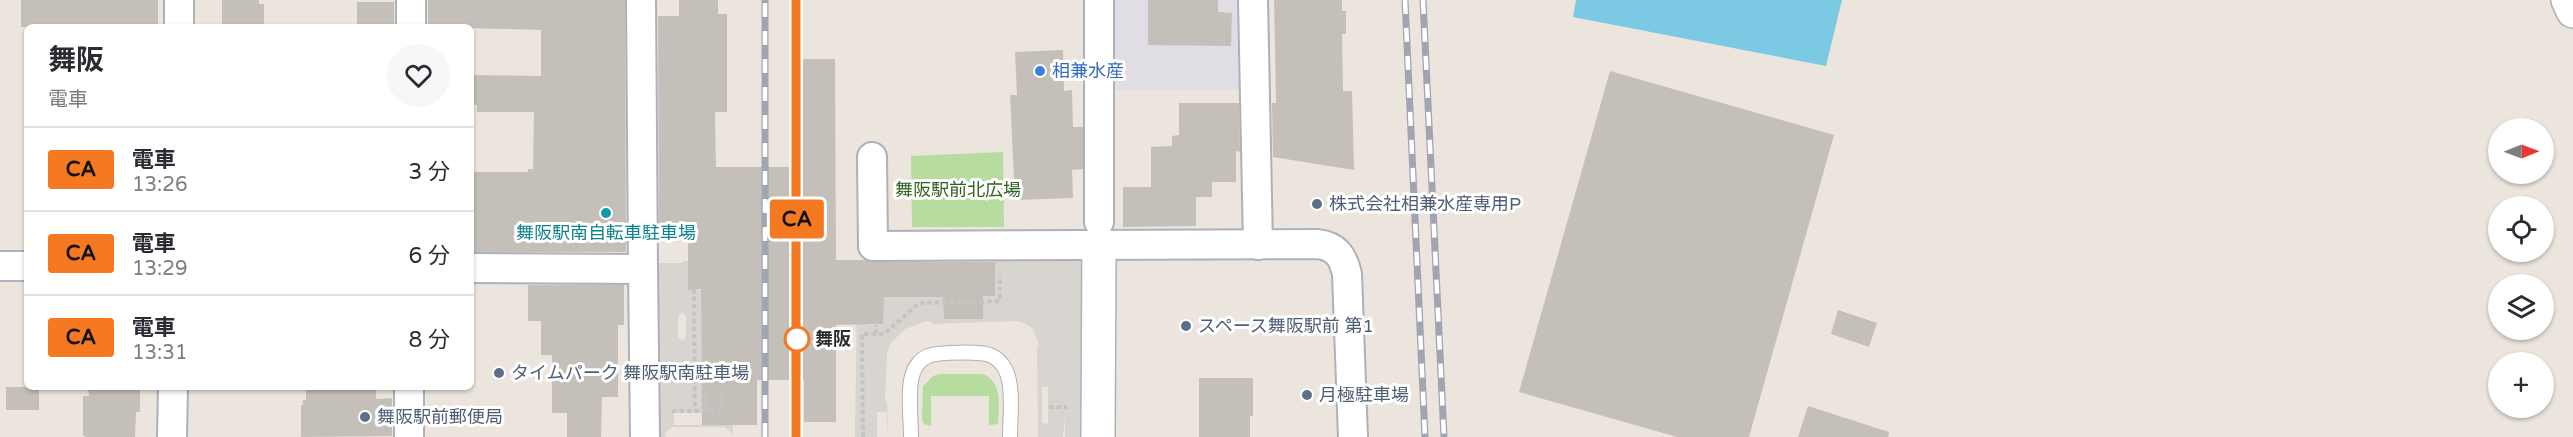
<!DOCTYPE html>
<html lang="ja">
<meta charset="utf-8">
<style>
body{margin:0;font-family:"Varela Round","Noto Sans JP",sans-serif;background:#f7f7f7;color:#2b2b33;height:100vh;display:flex;flex-direction:column;font-size:22px;white-space:nowrap}
*{box-sizing:border-box;margin:0}
p{font-size:20px;color:#7c7c81}
.icon{flex:none;width:33px;height:33px;fill:none;stroke:currentColor;stroke-width:2;stroke-linecap:round;stroke-linejoin:round}
.map{position:relative;flex:1;overflow:hidden}
.panel{position:absolute;left:24px;top:24px;width:450px;height:366px;display:flex;flex-direction:column;background:#fff;border-radius:9px;box-shadow:0 2px 4px #0004}
.panel>*{flex:none}
.badge{padding:0 12px;border-radius:4px;font-size:21px;line-height:39px}
.needle{width:39px;rotate:89deg}
.controls{position:absolute;left:2488px;top:118px;display:grid;gap:12px}
.controls a{display:grid;place-items:center;width:66px;height:66px;border-radius:50%;background:#fff;box-shadow:0 2px 4px #0004;font-size:30px}
.map>.badge{position:absolute;translate:-50% -50%;box-shadow:0 0 0 3px #fff}
.round{display:grid;place-items:center;flex:none;width:63px;height:63px;border-radius:32px;background:#f7f7f7}
.head{display:flex;align-items:center;justify-content:space-between;height:102px;padding:0 24px}
h1{font-size:28px;font-weight:700;line-height:45px}
ul{padding:0;list-style:none}
li{display:flex;align-items:center;gap:18px;height:84px;padding:0 24px;border-top:2px solid #e1e1e2}
li div{flex:1}
li b{display:block;font-size:22px}
li em{font-style:normal}
li .badge{min-width:66px;font-weight:700;text-align:center}
.map>svg:first-child{display:block}
.industrial{fill:#e0dee4}
.green{fill:#b6dca0}
.plaza{fill:#d8d4d0;fill-rule:evenodd}
.water{fill:#7bc9e3}
.building{fill:#c4c0b9}
.lines{fill:none;stroke-linecap:round;stroke-linejoin:round}
.service-casing{stroke:#aeb0ba;stroke-width:16}
.minor-casing{stroke:#aeb0ba;stroke-width:32}
.tertiary-casing{stroke:#aeb0ba;stroke-width:36}
.path{stroke:#c4c4c4;stroke-width:4;stroke-dasharray:4.5 3;stroke-linecap:butt}
.service{stroke:#fff;stroke-width:14}
.minor{stroke:#fff;stroke-width:28}
.tertiary{stroke:#fff;stroke-width:33}
.rail-casing{stroke:#a1a4b3;stroke-width:7}
.rail{stroke:#fff;stroke-width:4.5;stroke-dasharray:14;stroke-linecap:butt}
.line-casing{stroke:#fff;stroke-width:14}
.line{stroke:#f47921;stroke-width:9}
.shop-dot{fill:#3f7fe0;stroke:#fff;stroke-width:2}
.service-dot{fill:#5c6f8a;stroke:#fff;stroke-width:2}
.culture-dot{fill:#0f9aa8;stroke:#fff;stroke-width:2}
.stop-dot{fill:#fff;stroke:#f47921;stroke-width:3}
.labels{text-anchor:middle;dominant-baseline:central;stroke-width:6;stroke-linejoin:round;paint-order:stroke}
.shop-label{font-size:18px;fill:#366cbe;stroke:#fff;text-anchor:start}
.park-label{font-size:18px;fill:#306121;stroke:#fff}
.service-label{font-size:18px;fill:#4e5e75;stroke:#fff;text-anchor:start}
.culture-label{font-size:18px;fill:#0d838f;stroke:#fff}
.stop-label{font-size:18px;font-weight:bold;fill:#2b2b2b;stroke:#fff;text-anchor:start}
</style>
<div class="map">
<svg width="2573" height="437" viewBox="0 0 2573 437">
<rect width="100%" height="100%" fill="#ebe5de"/>
<polygon class="industrial" points="1107,0 1240,0 1242,90 1107,90"/>
<g class="green">
<polygon points="1003,152 1004,227 912,227 911,156"/>
<path d="M940,374H983C1003,382 999,406 998,424L989,425V396H931V426L924,424L922,420L923,386L933,376Z"/>
</g>
<g class="plaza">
<path d="M995,258H1078L1082,262L1083,437H1065V416L1063,437H1038L1037,346L1039,345L1033,329L1026,324L1017,321L932,324V322L926,321L905,329L890,344L887,354L885,401L887,402L888,437L886,412H877V437H855L857,297H869V325L883,324V297L995,296ZM944,312H983V318L944,319ZM1042,387H1048V424L1042,423Z"/>
<path d="M683,261H688V289L701,290L702,392H733V434L725,427H672L666,432L665,437H659V404H660L658,263H682ZM682,312L686,316V337L682,341L678,337V317ZM674,413H724V425H674Z"/>
</g>
<polygon class="water" points="1576,0 1842,0 1826,66 1573,17"/>
<g class="building">
<rect x="21" y="0" width="137" height="27"/>
<polygon points="222,0 259,0 259,4 264,4 264,27 222,27"/>
<polygon points="428,0 625,0 626,252 471,252 471,172 528,172 528,169 533,169 534,112 477,112 477,105 471,105 471,75 541,76 541,30 428,27"/>
<polygon points="679,0 718,0 718,14 727,14 727,112 715,112 716,167 803,167 803,59 835,59 836,260 865,260 873,262 995,262 995,296 983,296 983,319 944,319 943,297 884,297 883,324 836,325 836,422 804,422 804,380 757,380 757,425 702,425 701,289 688,290 688,234 659,234 658,16 679,16"/>
<polygon points="1148,0 1218,0 1218,12 1232,13 1231,46 1148,45"/>
<polygon points="1274,0 1342,0 1342,11 1346,11 1346,34 1342,34 1343,91 1352,91 1354,170 1273,157 1272,103 1276,103"/>
<rect x="357" y="2" width="37" height="25"/>
<polygon points="1063,50 1064,91 1072,90 1073,127 1083,127 1083,169 1072,170 1073,198 1015,200 1010,95 1017,95 1015,52"/>
<polygon points="1610,71 1834,135 1749,437 1677,437 1519,392"/>
<polygon points="1179,103 1239,103 1240,152 1236,151 1236,182 1212,182 1212,197 1196,197 1196,226 1123,227 1123,187 1151,187 1151,147 1172,146 1172,136 1179,135"/>
<polygon points="528,285 624,285 624,325 618,325 618,397 602,397 601,437 567,437 567,413 552,413 552,355 541,355 541,321 528,321"/>
<polygon points="1838,310 1877,323 1869,347 1831,334"/>
<polygon points="1199,378 1253,378 1253,416 1250,416 1250,437 1199,437"/>
<rect x="6" y="387" width="33" height="23"/>
<polygon points="88,387 140,387 140,412 136,412 135,437 86,437 83,435 83,396 89,396"/>
<polygon points="306,387 376,387 376,399 392,398 392,436 301,437 301,405 303,405 303,400 306,400"/>
<polygon points="1808,406 1889,432 1888,437 1798,437"/>
</g>
<g class="lines">
<defs>
<path id="service" d="M911,437C911,420 907,388 913,373C915,366 921,359 928,356C939,352 982,351 992,356C998,359 1002,363 1005,369C1014,384 1010,419 1010,437"/>
<g id="minor">
<polyline points="1253,0 1258,245"/>
<polyline points="179,27 179,0"/>
<polyline points="411,27 411,0"/>
<path d="M872,157L873,246L1317,244C1336,246 1343,256 1347,274L1353,437"/>
<polyline points="1099,222 1099,0"/>
<polyline points="0,266 27,266"/>
<polyline points="471,268 643,269 641,0"/>
<polyline points="643,269 645,437"/>
<polyline points="172,437 173,387"/>
<polyline points="409,437 409,387"/>
</g>
<g id="tertiary">
<polyline points="2568,0 2573,11"/>
<polyline points="1098,437 1099,245"/>
</g>
</defs>
<use href="#service" class="service-casing"/>
<use href="#minor" class="minor-casing"/>
<use href="#tertiary" class="tertiary-casing"/>
<g class="path">
<polyline points="694,289 695,411"/>
<polyline points="876,334 876,325"/>
<polyline points="706,392 706,411"/>
<polyline points="1049,407 1067,407"/>
<polyline points="672,411 722,411 722,392"/>
<polyline points="863,437 862,334 884,334 919,303 1000,301 1000,275"/>
</g>
<use href="#service" class="service"/>
<use href="#minor" class="minor"/>
<use href="#tertiary" class="tertiary"/>
<defs>
<g id="rail">
<polyline points="796,0 796,437"/>
<polyline points="1405,0 1425,437"/>
<polyline points="1423,0 1444,437"/>
<polyline points="765,437 765,0"/>
</g>
</defs>
<use href="#rail" class="rail-casing"/>
<use href="#rail" class="rail"/>
</g>
<g class="lines">
<defs>
<polyline id="line" points="796,0 796,437"/>
</defs>
<use href="#line" class="line-casing"/>
<use href="#line" class="line"/>
</g>
<circle class="shop-dot" cx="1040" cy="71" r="6"/>
<g class="service-dot">
<circle cx="1317" cy="204" r="6"/>
<circle cx="1186" cy="326" r="6"/>
<circle cx="499" cy="373" r="6"/>
<circle cx="1307" cy="395" r="6"/>
<circle cx="365" cy="417" r="6"/>
</g>
<circle class="culture-dot" cx="606" cy="213" r="6"/>
<circle class="stop-dot" cx="797" cy="339" r="12"/>
<g class="labels">
<g class="shop-label">
<text x="1052" y="71">相兼水産</text>
</g>
<g class="park-label">
<text x="958" y="190">舞阪駅前北広場</text>
</g>
<g class="service-label">
<text x="1329" y="204">株式会社相兼水産専用P</text>
<text x="1198" y="326">スペース舞阪駅前 第1</text>
<text x="511" y="373">タイムパーク 舞阪駅南駐車場</text>
<text x="1319" y="395">月極駐車場</text>
<text x="377" y="417">舞阪駅前郵便局</text>
</g>
<g class="culture-label">
<text x="606" y="233">舞阪駅南自転車駐車場</text>
</g>
<g class="stop-label">
<text x="815" y="339">舞阪</text>
</g>
</g>
</svg>
<div class="controls">
<a><svg class="needle" viewBox="-14 -14 28 28"><path d="M0-13l5 13h-10z" fill="#e53935"/><path d="M0 13l5-13h-10z" fill="#7c7c81"/></svg></a>
<a><svg class="icon" aria-label="locate" viewBox="0 0 24 24"><circle cx="12" cy="12" r="6"/><path d="M12 2v4M12 18v4M2 12h4M18 12h4"/></svg></a>
<a><svg class="icon" aria-label="layers" viewBox="0 0 24 24"><path d="M12 4l9 5-9 5-9-5zM3 14l9 5 9-5"/></svg></a>
<a>+</a>
</div>
<b class="badge" style="left:797px;top:219px;background:#f47921;color:#111">CA</b>
<section class="panel">
<div class="head"><div><h1>舞阪</h1><p>電車</p></div><a class="round"><svg class="icon" aria-label="heart" viewBox="0 0 24 24"><path d="M12 20l-8-8c-3-5 5-10 8-4 3-6 11-1 8 4z"/></svg></a></div>
<ul>
<li><span class="badge" style="background:#f47921;color:#111">CA</span><div><b>電車</b><p>13:26</p></div><em>3 分</em></li>
<li><span class="badge" style="background:#f47921;color:#111">CA</span><div><b>電車</b><p>13:29</p></div><em>6 分</em></li>
<li><span class="badge" style="background:#f47921;color:#111">CA</span><div><b>電車</b><p>13:31</p></div><em>8 分</em></li>
</ul>
</section>
</div>
